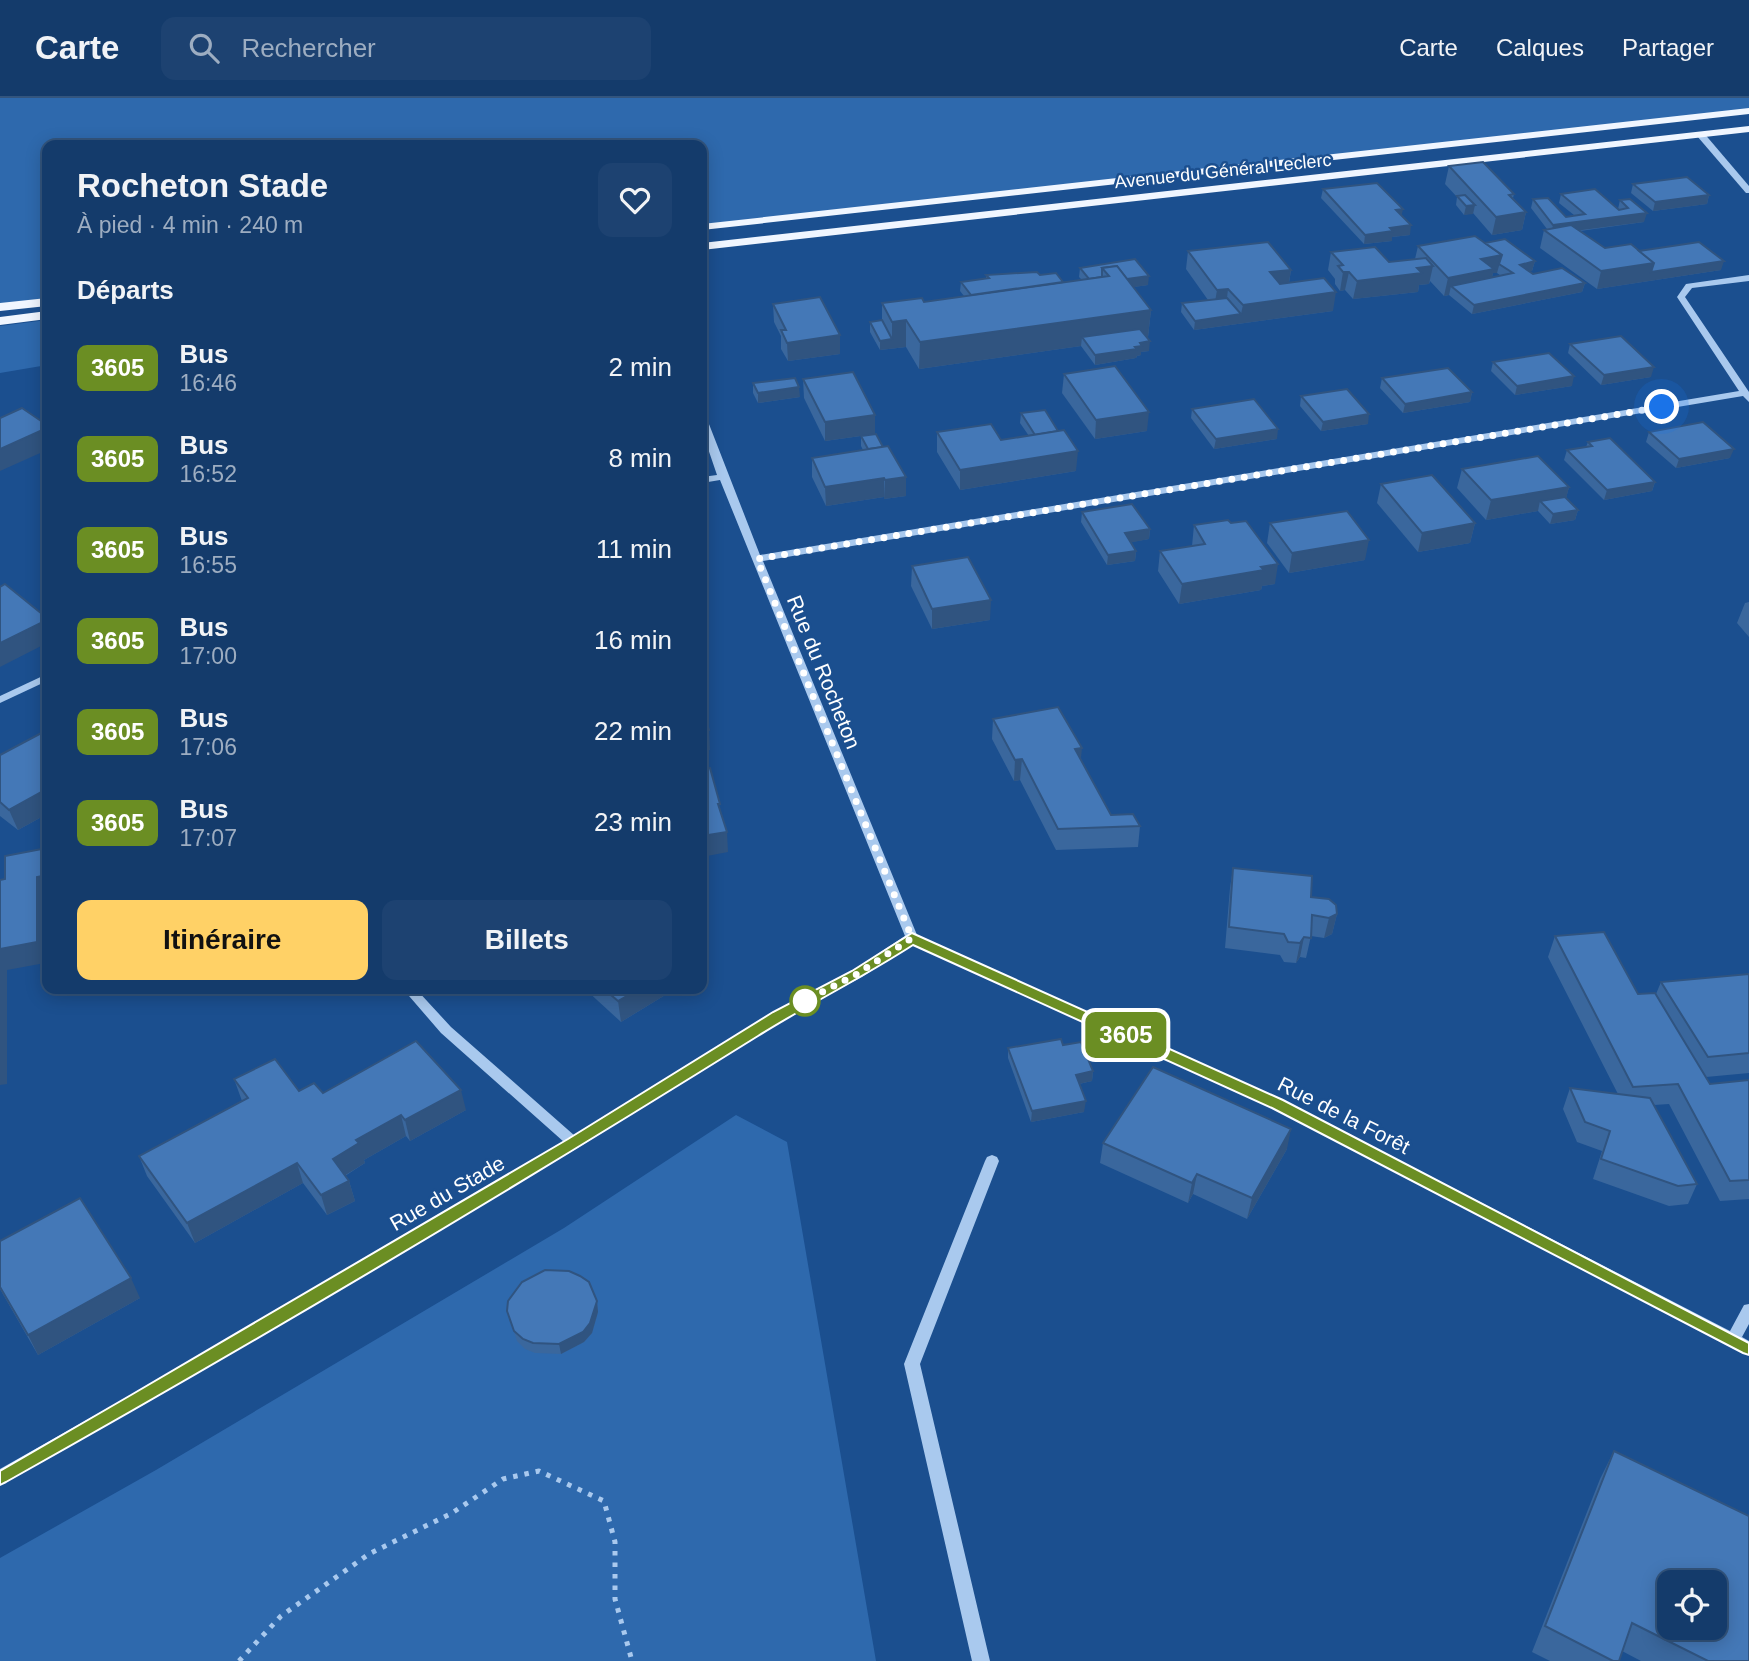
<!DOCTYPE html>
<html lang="fr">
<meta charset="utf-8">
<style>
body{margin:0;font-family:Arial,sans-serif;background:#1d4271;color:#f1f3f6;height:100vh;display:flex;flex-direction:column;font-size:26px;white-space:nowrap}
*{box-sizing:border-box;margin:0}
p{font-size:23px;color:#9dadc1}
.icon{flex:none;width:38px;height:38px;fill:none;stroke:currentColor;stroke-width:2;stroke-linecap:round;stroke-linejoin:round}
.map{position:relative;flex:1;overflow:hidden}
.sheet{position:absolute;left:42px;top:42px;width:665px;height:854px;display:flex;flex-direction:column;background:#143b6b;border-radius:14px;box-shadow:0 4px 18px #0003,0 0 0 2px #33557e}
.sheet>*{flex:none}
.badge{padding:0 14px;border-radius:10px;font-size:24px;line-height:46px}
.buttons{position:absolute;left:1657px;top:1472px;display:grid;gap:14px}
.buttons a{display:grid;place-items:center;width:70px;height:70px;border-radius:14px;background:#143b6b;box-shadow:0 4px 18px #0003,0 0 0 2px #33557e;font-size:35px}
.you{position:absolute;width:35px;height:35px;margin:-18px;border:5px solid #fff;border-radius:50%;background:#1a73e8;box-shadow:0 0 0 10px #1a73e833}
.map>.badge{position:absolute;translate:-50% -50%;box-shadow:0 0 0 4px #fff}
h2{padding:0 35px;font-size:26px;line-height:63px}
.round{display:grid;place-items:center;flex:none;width:74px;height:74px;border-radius:14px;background:#1d4271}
.overview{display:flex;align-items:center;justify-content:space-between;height:119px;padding:0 35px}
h1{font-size:33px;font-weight:800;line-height:52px}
.button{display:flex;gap:14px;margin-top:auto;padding:14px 35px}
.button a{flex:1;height:80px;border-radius:14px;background:#ffd166;color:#111;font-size:28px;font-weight:800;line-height:80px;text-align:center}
.button a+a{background:#1d4271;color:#f1f3f6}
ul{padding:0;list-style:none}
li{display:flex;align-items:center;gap:21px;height:91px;padding:0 35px}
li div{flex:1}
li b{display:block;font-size:26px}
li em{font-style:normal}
li .badge{min-width:77px;font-weight:700;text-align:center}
header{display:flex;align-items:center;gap:42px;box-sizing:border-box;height:98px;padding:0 35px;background:#143b6b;border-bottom:2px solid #33557e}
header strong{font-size:33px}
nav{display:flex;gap:38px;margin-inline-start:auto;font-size:24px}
.search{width:490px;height:63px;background:#1d4271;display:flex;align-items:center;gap:18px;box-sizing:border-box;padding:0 24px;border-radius:14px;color:#9dadc1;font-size:26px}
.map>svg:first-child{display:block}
.green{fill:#2e69ad}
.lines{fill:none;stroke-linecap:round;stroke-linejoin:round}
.path{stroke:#a9c9ee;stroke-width:5;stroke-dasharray:4.5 7;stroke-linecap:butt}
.minor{fill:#a9c9ee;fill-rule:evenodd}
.major{fill:#f0f6ff;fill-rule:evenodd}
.wall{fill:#3a679d;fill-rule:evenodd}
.shaded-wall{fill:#305480}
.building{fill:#4478b7;stroke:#305480;stroke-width:2;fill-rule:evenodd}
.line{fill:#6b8e23;stroke:#fff;stroke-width:2}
.walk{stroke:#fff;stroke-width:7;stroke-dasharray:0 12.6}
.stop-dot{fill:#fff;stroke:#6b8e23;stroke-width:3.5}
.labels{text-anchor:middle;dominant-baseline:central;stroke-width:5;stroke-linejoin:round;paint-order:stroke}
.far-street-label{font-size:18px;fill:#fff;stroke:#1b4f8f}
.street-label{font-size:21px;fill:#fff;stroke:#1b4f8f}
</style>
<header>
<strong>Carte</strong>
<div class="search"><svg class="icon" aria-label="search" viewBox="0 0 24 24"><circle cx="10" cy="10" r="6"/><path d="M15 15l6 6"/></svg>Rechercher</div>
<nav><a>Carte</a><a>Calques</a><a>Partager</a></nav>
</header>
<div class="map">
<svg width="1749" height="1563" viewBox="0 0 1749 1563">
<rect width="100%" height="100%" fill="#1b4f8f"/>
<g class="green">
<polygon points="0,0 1749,0 1749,13 702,129 702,47 47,47 47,203 0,208"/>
<polygon points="47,222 47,267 0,275 0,228"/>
<polygon points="736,1017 787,1044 876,1563 0,1563 0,1460 156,1372 564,1130"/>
</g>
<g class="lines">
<polyline class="path" points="239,1563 281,1518 369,1456 452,1415 503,1381 539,1373 604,1403 615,1444 615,1501 632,1563"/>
<g class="minor">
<polygon points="1697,34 1703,34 1749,88 1749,95 1746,95 1697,38"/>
<polygon points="1749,177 1749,183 1692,190 1685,199 1749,294 1749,304 1743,298 763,463 917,837 1282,1002 1730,1233 1744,1207 1749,1206 1749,1226 1742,1239 1749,1243 1749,1257 1272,1010 913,846 862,879 783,921 579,1049 143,1307 0,1386 0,1371 131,1297 564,1044 441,935 403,891 416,891 451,929 575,1038 773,915 852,873 905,838 720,382 702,385 702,379 717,377 702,333 702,318 707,321 760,457 1739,293 1677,199 1686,186"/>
<polygon points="47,576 47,583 0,605 0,598"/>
<polygon points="992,1057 997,1059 999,1063 920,1266 990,1563 972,1563 904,1266 985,1063 987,1059"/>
</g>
<g class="major">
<polygon points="1749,10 1749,16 702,132 702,126"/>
<polygon points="1749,28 1749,34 702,152 702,145"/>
<polygon points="47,200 47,208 0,213 0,205"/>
<polygon points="47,213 47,221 0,227 0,219"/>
</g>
</g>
<g class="wall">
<polygon points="1449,68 1514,96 1513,100 1526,114 1522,132 1492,137 1473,115 1464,117 1456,107 1457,99 1445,86"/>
<polygon points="1633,86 1709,97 1707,106 1653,113 1631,95"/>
<polygon points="1323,91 1402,118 1410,137 1392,139 1392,143 1364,146 1321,100"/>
<polygon points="1561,96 1618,111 1620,102 1644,124 1580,133 1605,150 1639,153 1721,172 1597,191 1540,150 1544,132 1547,131 1531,110 1533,101 1566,119 1574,117 1559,105"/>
<path d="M1485,145L1535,163L1532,173H1529L1533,176L1585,185L1582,194L1472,216L1449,197L1444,198L1430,183L1429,186L1419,187L1418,194L1353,201L1345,192L1340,193L1335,186V181L1328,172L1331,154L1389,164L1415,161L1418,148ZM1493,175H1497L1501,178L1492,179Z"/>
<polygon points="1188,153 1291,172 1289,185 1333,213 1194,232 1181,214 1182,205 1208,202 1186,171"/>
<polygon points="1135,161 1148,187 1133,189 1151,212 1148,239 1146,239 1149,253 1141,254 1141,257 1137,258 1136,260 1095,267 1081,248 919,271 906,249 880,252 870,234 870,224 882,222 882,205 924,204 964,198 960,193 961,184 986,180 986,177 1040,177 1063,184 1082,182 1079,179 1080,170"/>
<polygon points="773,206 840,237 840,256 788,263 781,251 781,238 774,224"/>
<polygon points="1570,246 1651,279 1601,287 1568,255"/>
<polygon points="1493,264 1572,288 1515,297 1491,273"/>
<polygon points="1064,276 1147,333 1095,341 1062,295"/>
<polygon points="1382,280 1472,294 1470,304 1403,315 1380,290"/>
<polygon points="803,281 875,336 825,343 804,300"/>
<polygon points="753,285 800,299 758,305 753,295"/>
<polygon points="1301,298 1368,326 1321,333 1300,308"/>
<polygon points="1192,311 1277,341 1214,351 1191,320"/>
<polygon points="1021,315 1076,373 960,392 937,354 937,334 1001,342 1029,338 1020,325"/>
<polygon points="1649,334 1730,360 1676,370 1646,344"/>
<polygon points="861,338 883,349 906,379 906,398 884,401 884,399 826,408 812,379 812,360 863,352 861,348"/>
<polygon points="1588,344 1655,384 1652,393 1604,402 1564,362 1567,352 1586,349"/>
<polygon points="1462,371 1569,389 1566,400 1578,412 1575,422 1550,426 1538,413 1486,422 1457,390"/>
<polygon points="1381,386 1475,425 1470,445 1418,454 1377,405"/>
<polygon points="1082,414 1150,431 1149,441 1131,444 1136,453 1135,463 1107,467 1081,424"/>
<polygon points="1270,425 1365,462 1289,475 1267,445"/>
<polygon points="1194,427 1275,486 1262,488 1261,492 1179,506 1158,473 1160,453 1192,448"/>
<polygon points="912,468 990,522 932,531 911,488"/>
<polygon points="1749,504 1749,539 1737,525 1745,505"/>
<polygon points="993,621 1081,662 1111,717 1140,728 1138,749 1056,752 1020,682 1014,683 992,641"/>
<polygon points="47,632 47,716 18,732 0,718 0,657"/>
<polygon points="1233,770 1337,816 1332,836 1324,840 1311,838 1306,860 1300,859 1296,865 1284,864 1280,857 1225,850 1230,790"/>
<polygon points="1555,838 1638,896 1656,896 1661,884 1749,876 1749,975 1706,979 1710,986 1749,982 1749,1101 1720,1103 1669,1006 1654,1007 1697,1086 1688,1106 1669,1108 1593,1081 1602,1053 1577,1044 1563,1011 1570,990 1618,996 1548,859"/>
<polygon points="585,891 675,891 621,924"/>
<polygon points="1063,947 1093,973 1092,983 1079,986 1084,1014 1031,1024 1008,960 1008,950"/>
<polygon points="234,981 299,993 466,1012 410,1043 406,1038 364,1062 365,1065 345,1078 349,1083 355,1103 327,1117 303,1085 195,1145 147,1078 139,1058 242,1003"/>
<polygon points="1103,1045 1287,1051 1247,1121 1193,1096 1188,1105 1100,1065"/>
<polygon points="0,1143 140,1200 38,1257 0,1191"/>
<polygon points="597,1203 598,1214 592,1235 584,1244 561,1256 535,1255 525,1251 517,1243 507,1213"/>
<polygon points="1614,1353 1749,1563 1641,1563 1622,1553 1619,1563 1550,1563 1532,1554 1600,1381"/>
</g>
<g class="shaded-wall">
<polygon points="1709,97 1707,106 1653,113 1655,104"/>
<polygon points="1475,107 1473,116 1464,117 1466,108"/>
<polygon points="1403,111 1401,120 1396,112"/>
<polygon points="1526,114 1522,132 1492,137 1496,119"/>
<polygon points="1647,115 1644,124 1551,136 1553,127"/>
<polygon points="1411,127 1410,137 1392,139 1392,143 1364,146 1365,137 1390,130"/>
<polygon points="1502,157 1497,175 1493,175 1490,189 1451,188 1449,197 1444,198 1448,180 1481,161"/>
<polygon points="1535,163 1532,173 1518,176 1520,167"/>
<polygon points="1724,163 1721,172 1597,191 1601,173 1654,165"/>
<polygon points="1433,168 1429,186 1419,187 1418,194 1353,201 1357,183 1417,170"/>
<polygon points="1291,172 1288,190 1267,193 1270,174"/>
<polygon points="1343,174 1349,174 1345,192 1340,193"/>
<polygon points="1149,178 1148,187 1108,193 1109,184"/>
<polygon points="1585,185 1582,194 1472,216 1474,207"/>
<polygon points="1228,191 1226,209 1214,210 1217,192"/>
<polygon points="1336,194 1333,213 1194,232 1195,223 1241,216 1243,207"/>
<polygon points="1151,212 1148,239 1088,247 1082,239 1081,248 919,271 920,244"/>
<polygon points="906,222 906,249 880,252 880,243 892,241 892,224"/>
<polygon points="840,237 840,256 788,263 787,245"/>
<polygon points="1150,243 1149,253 1141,254 1141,257 1137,258 1136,260 1095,267 1095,257 1135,249 1140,245"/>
<polygon points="1654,269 1651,279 1601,287 1604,277"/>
<polygon points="1574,278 1572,288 1515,297 1517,288"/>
<polygon points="799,289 800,299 758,305 758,295"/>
<polygon points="1472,294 1470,304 1403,315 1405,306"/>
<polygon points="1149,314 1147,333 1095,341 1096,322"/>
<polygon points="1369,316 1368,326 1321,333 1323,324"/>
<polygon points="875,317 875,336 825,343 825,324"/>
<polygon points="47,330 47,352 0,373 0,351"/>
<polygon points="1278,331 1277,341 1214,351 1216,341"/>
<polygon points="1734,351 1730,360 1676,370 1679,361"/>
<polygon points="1078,353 1076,373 960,392 960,372"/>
<polygon points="906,379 906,398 884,401 885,382"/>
<polygon points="884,380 884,399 826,408 825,389"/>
<polygon points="1655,384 1652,393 1604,402 1607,392"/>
<polygon points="1569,389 1564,409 1540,403 1538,413 1486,422 1491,402"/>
<polygon points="1578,412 1575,422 1550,426 1553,416"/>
<polygon points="1475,425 1470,445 1418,454 1422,435"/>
<polygon points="1150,431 1149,441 1124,446 1125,435"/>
<polygon points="1369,442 1365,462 1289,475 1292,455"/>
<polygon points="1136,453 1135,463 1107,467 1108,457"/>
<polygon points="1278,466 1275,486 1262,488 1261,492 1179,506 1182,486 1261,469"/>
<polygon points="991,502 990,522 932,531 932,511"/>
<polygon points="47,522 47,545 0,569 0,545"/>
<polygon points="706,571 707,591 702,592 702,572"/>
<polygon points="709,632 710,652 702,653 702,633"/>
<polygon points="1082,650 1080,670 1075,651"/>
<polygon points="1022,661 1020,682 1014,683 1015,662"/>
<polygon points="47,691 47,716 18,732 9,712"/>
<polygon points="727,734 728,754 702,759 702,738"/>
<polygon points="47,777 47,799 45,799 45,865 7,872 7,986 0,987 0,851 37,779"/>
<polygon points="1337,816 1332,836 1324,840 1329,820"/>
<polygon points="1304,839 1300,859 1296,865 1300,845"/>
<polygon points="639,891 675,891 621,924 618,903"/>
<polygon points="1093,973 1092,983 1074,987 1076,977"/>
<polygon points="461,992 466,1012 410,1043 405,1022"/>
<polygon points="1086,1003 1084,1014 1031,1024 1032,1013"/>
<polygon points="401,1017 406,1038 364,1062 365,1065 339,1081 333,1061 356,1042"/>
<polygon points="1291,1031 1287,1051 1247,1121 1252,1100"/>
<polygon points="297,1065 303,1085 195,1145 187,1125"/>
<polygon points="1197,1076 1193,1096 1188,1105 1192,1085"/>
<polygon points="349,1083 355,1103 327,1117 321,1097"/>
<polygon points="131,1180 140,1200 38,1257 28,1237"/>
<polygon points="597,1203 598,1214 592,1235 584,1244 561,1256 559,1246"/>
</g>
<g class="building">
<polygon points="1483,64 1514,96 1509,97 1526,114 1496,119 1449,68"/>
<polygon points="1687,79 1709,97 1655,104 1633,86"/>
<polygon points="1377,85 1403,111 1396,112 1411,127 1390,130 1393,133 1365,137 1323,91"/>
<polygon points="1595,91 1619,112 1628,110 1620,102 1630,101 1647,115 1553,127 1533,101 1548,100 1566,119 1585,116 1561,96"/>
<polygon points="1465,97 1475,107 1466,108 1457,98"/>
<polygon points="1571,127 1605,150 1631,146 1654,165 1601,173 1544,132"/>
<polygon points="1475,138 1502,157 1481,161 1494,171 1448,180 1418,148"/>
<polygon points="1505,141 1535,163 1520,167 1533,176 1562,170 1585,185 1474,207 1451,188 1513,175 1499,166 1502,157 1485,145"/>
<polygon points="1268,144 1291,172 1270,174 1280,186 1324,180 1336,194 1243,207 1228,191 1217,192 1188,153"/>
<polygon points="1699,144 1724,163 1651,174 1654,165 1639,153"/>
<polygon points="1375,149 1389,164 1426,160 1433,168 1417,170 1422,175 1357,183 1349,174 1343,174 1338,168 1343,167 1331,154"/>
<polygon points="1135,161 1149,178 1127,181 1117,168 1102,170 1102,179 1089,181 1080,170"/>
<polygon points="1117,168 1151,212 920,244 906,222 892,224 882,205 922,200 924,204 1109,178 1102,170"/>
<polygon points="1037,174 1040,177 1056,175 1063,184 971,197 961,184 989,180 986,177"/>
<polygon points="820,199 840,237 787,245 781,232 786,232 773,206"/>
<polygon points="1227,200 1241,216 1195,223 1182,205"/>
<polygon points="882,222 892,241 880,243 870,224"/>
<polygon points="1140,231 1150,243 1140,245 1142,248 1135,249 1137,251 1095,257 1082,239"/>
<polygon points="1621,238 1654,269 1604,277 1570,246"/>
<polygon points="1549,255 1574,278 1517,288 1493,264"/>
<polygon points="1115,268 1149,314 1096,322 1064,276"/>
<polygon points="1448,270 1472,294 1405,306 1382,280"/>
<polygon points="853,274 875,317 825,324 803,281"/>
<polygon points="795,280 799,289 758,295 753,285"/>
<polygon points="1347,291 1369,316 1323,324 1301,298"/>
<polygon points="1254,301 1278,331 1216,341 1192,311"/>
<polygon points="22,310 47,327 47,330 0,351 0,320"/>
<polygon points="1045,312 1058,333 1035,337 1021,315"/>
<polygon points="1703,324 1734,351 1679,361 1649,334"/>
<polygon points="991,326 1001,342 1064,332 1078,353 960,372 937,334"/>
<polygon points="876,336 883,349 868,351 861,338"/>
<polygon points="1610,340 1655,384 1607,392 1567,352 1592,348 1588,344"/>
<polygon points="888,348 906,379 885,382 884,380 825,389 812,360"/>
<polygon points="1538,358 1569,389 1491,402 1462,371"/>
<polygon points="1432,377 1475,425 1422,435 1381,386"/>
<polygon points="1565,399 1578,412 1553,416 1540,403"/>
<polygon points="1132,406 1150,431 1125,435 1136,453 1108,457 1082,414"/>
<polygon points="1347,413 1369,442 1292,455 1270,425"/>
<polygon points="1228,422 1231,425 1246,423 1278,466 1261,469 1264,472 1182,486 1160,453 1205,446 1194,427"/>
<polygon points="968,459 991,502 932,511 912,468"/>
<polygon points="5,486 47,520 47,522 0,545 0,489"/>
<polygon points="702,560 706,571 702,572"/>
<polygon points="1058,609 1082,650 1075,651 1111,717 1133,716 1140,728 1058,731 1022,661 1015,662 993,621"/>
<polygon points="702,612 709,632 702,633"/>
<polygon points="47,632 47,691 9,712 0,704 0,657"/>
<polygon points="710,670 720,706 718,706 727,734 702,738 702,671"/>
<polygon points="47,750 47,777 37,779 37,844 0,851 0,782 5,781 5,758"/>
<polygon points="1233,770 1312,778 1311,799 1329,801 1336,807 1337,816 1329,820 1312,817 1311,840 1304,839 1300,845 1288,844 1284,836 1229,829"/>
<polygon points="1604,834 1638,896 1655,895 1710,986 1749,982 1749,1082 1730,1083 1678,986 1633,989 1555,838"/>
<polygon points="1749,876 1749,955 1708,959 1661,884"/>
<polygon points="604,891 639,891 618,903"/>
<polygon points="1061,941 1063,947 1081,944 1093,973 1076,977 1086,1003 1032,1013 1008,950"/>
<polygon points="416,943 461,992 405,1022 401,1017 356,1042 359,1045 333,1061 349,1083 321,1097 297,1065 187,1125 139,1058 248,1000 234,981 275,961 299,993 314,985 323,995"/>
<polygon points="1153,969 1291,1031 1252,1100 1197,1076 1192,1085 1103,1045"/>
<polygon points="1570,990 1650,1000 1697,1086 1678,1088 1601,1061 1610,1033 1585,1024"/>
<polygon points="80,1100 131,1180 28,1237 0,1189 0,1143"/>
<polygon points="545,1172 569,1173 580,1178 589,1184 597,1203 590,1225 583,1234 559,1246 533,1245 523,1241 514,1233 507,1213 508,1203 522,1184"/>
<path d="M1614,1353L1749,1418V1563H1708L1632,1525L1619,1563H1613L1545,1528ZM1670,1484H1715V1530H1670Z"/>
</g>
<path class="line" d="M912,835L1283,1002L1749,1245V1257L1743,1255L1272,1010L913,847C862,880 809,906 758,938C511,1092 260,1242 6,1384L0,1387V1373L131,1297L568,1041L773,914L852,873Z"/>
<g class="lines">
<polyline class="walk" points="805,903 797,907 857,876 912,840 757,461 1662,309"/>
</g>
<circle class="stop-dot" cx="805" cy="903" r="14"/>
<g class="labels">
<g class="far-street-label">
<text transform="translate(1223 73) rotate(-6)">Avenue du Général Leclerc</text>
</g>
<g class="street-label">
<text transform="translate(824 574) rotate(68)">Rue du Rocheton</text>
<text transform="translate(1344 1017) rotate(27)">Rue de la Forêt</text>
<text transform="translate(447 1095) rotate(-30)">Rue du Stade</text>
</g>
</g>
</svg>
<div class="buttons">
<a><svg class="icon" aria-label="locate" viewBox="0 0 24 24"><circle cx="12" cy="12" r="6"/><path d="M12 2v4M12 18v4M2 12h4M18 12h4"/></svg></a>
</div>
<div class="you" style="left:1662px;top:309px"></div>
<b class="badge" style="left:1126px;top:937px;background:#6b8e23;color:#fff">3605</b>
<section class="sheet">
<div class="overview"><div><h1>Rocheton Stade</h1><p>À pied · 4 min · 240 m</p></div><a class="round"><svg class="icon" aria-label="heart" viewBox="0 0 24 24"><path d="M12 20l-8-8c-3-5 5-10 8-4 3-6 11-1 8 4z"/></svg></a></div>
<h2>Départs</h2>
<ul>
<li><span class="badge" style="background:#6b8e23;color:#fff">3605</span><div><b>Bus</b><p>16:46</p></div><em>2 min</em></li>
<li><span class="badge" style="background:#6b8e23;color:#fff">3605</span><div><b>Bus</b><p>16:52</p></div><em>8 min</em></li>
<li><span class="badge" style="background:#6b8e23;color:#fff">3605</span><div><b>Bus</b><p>16:55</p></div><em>11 min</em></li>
<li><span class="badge" style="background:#6b8e23;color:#fff">3605</span><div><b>Bus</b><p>17:00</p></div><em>16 min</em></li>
<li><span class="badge" style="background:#6b8e23;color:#fff">3605</span><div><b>Bus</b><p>17:06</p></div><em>22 min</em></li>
<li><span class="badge" style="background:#6b8e23;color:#fff">3605</span><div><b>Bus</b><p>17:07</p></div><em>23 min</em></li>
</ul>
<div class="button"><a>Itinéraire</a><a>Billets</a></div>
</section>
</div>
